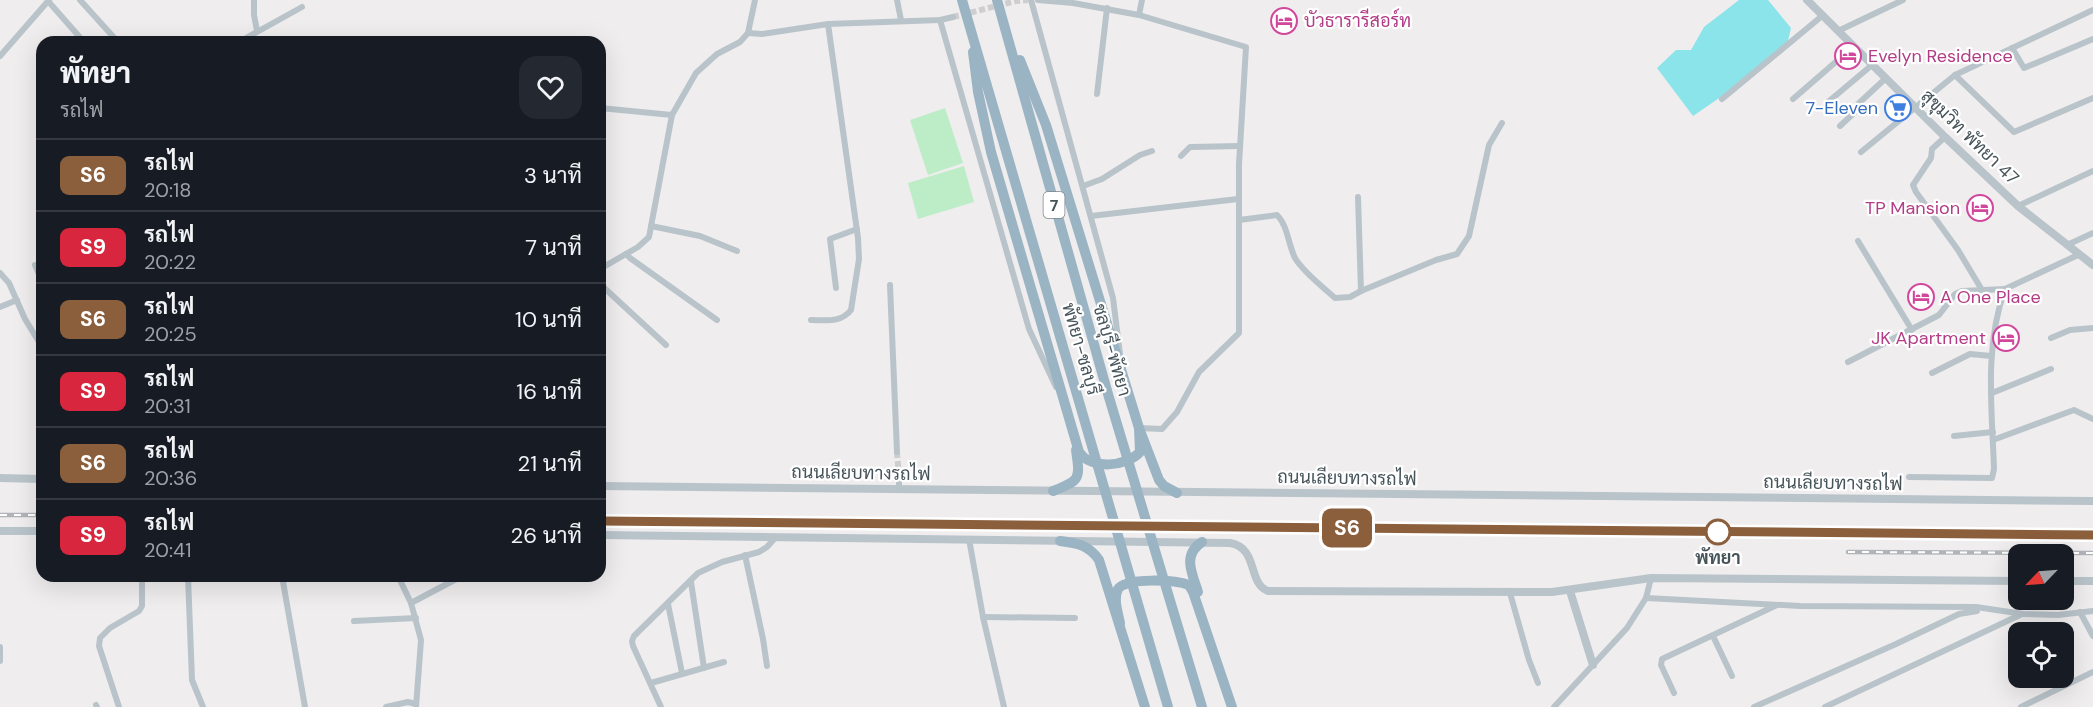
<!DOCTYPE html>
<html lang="th">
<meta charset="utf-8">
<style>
body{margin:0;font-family:"DM Sans",Sarabun,sans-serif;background:#242831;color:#f1f3f6;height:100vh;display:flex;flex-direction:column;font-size:22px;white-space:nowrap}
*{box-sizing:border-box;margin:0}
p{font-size:20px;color:#9ea1a6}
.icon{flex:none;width:33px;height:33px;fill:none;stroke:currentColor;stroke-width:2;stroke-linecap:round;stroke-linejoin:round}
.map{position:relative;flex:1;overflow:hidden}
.panel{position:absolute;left:36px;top:36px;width:570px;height:546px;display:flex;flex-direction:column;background:#171b24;border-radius:18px;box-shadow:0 6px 24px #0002}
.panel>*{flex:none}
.badge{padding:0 12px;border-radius:9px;font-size:21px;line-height:39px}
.needle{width:39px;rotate:245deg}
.controls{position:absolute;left:2008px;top:544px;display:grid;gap:12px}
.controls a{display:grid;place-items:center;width:66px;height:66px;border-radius:12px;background:#171b24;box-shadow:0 6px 24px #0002;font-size:30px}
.map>.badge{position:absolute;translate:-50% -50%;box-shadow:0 0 0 3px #fff}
.round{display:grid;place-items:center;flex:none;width:63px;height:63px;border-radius:18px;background:#242831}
.summary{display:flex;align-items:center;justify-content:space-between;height:102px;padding:0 24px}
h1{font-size:28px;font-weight:800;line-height:45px}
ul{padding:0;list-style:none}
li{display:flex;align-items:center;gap:18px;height:72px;padding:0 24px;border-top:2px solid #363941}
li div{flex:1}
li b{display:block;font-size:22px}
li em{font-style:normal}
li .badge{min-width:66px;font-weight:700;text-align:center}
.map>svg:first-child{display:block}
.green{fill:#bcedc7}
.water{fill:#8ae4e9}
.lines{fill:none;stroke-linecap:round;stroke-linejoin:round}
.minor-tunnel{stroke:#ceced0;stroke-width:6;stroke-dasharray:6 3;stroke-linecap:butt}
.minor{stroke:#b9c4ca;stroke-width:6}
.tertiary{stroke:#b9c4ca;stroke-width:8}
.trunk{stroke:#9ab4c4;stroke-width:10}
.rail-casing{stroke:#b0b4b8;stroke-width:4.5}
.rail{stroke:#fff;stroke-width:2;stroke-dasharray:7;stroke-linecap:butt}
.line-casing{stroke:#fff;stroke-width:14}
.line{stroke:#8b5e3c;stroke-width:9}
.stop-dot{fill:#fff;stroke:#8b5e3c;stroke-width:3}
.labels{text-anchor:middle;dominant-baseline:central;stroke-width:4.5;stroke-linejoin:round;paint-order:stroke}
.shield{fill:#fff;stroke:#7e878c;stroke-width:1.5}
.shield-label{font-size:16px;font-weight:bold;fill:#46545a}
.hotel-label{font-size:18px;fill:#b23c85;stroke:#fff;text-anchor:start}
.shop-label{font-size:18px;fill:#366cbe;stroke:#fff;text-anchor:end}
.street-label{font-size:18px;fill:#46545a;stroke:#fff}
.stop-label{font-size:18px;font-weight:bold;fill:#46545a;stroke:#fff}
</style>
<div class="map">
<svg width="2093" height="707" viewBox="0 0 2093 707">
<rect width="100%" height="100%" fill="#f0edee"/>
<g class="green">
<polygon points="945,108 963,163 928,175 910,120"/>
<polygon points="964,166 974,202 918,219 908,183"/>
</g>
<polygon class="water" points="1739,0 1768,0 1791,28 1788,41 1741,83 1693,116 1657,68 1676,50 1691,50 1704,27"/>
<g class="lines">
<g class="minor-tunnel">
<polyline points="953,17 1016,1 1028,0"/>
<polyline points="897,452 899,477"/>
</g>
<g class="minor">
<polyline points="80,0 118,42"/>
<polyline points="254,0 254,15 257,31"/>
<polyline points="897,0 901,20"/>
<polyline points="1031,0 1113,298 1120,354"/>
<polyline points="1038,0 1073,3 1139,15 1246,47 1239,164 1239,333 1199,372 1177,412 1162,429 1139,428"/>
<polyline points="48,1 84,42"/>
<polyline points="1139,15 1142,0"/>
<polyline points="940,20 1029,329 1056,387"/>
<polyline points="1838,31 1903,0"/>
<polyline points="748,33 762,34 828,24 940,20 953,17"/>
<polyline points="239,42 302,7"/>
<polyline points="2012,48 2024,68 2093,39"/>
<polyline points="0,56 49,0"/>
<polyline points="1955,75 2014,132 2093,98"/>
<polyline points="1097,94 1107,8"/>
<polyline points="1722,99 1822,16"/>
<polyline points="1793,99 1853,47"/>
<polyline points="1828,102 1872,65"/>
<polyline points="600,108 672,115"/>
<polyline points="1840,126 1855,112 1858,104 1886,78"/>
<polyline points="1945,137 1932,149 1931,158 1913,185 1916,192 1958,250 1982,290"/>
<polyline points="1861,152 1955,75 2093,10"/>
<polyline points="1181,156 1190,147 1240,146"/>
<polyline points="1083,186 1102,179 1140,155 1152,151"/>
<polyline points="1358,197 1361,291"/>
<polyline points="2018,206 2093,171"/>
<polyline points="1091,216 1238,199"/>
<path d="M1239,220L1277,215C1288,226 1288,244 1295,258C1304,273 1322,286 1335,298L1350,297L1361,291L1436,260L1457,254L1469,236L1489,145L1502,123"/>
<polyline points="651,226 700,236 737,251"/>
<polyline points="1858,241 1912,330"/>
<polyline points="2067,245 2093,233"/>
<polyline points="626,254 630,258 717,320"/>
<polyline points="35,265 42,281"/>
<polyline points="600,269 638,247 649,237 672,115 696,73 717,54 740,42 748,33 755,0"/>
<polyline points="0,273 9,283 25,319 42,347"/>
<polyline points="600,284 666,345"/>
<polyline points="890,285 897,452"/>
<polyline points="836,288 830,239 857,229"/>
<polyline points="0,307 17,300"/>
<path d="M811,320C826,320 841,323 851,310L859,259L858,238L828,24"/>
<polyline points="2051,338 2070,330 2093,328"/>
<polyline points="1848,362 1939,315 1955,294 1962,291 2005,289"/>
<polyline points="1932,373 1970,354 1991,356"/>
<polyline points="1992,393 2051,369"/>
<polyline points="600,412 601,413"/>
<polyline points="1954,436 1993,432"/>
<polyline points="1993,440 2074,410 2093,419"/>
<polyline points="899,477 899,490"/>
<path d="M1909,477L1992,478L1994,469C1992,409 1984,347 2005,289L2078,255"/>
<polyline points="969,539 983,617 1004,707"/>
<polyline points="745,555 763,639 767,666"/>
<polyline points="188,576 192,680 203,707"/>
<polyline points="282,576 305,707"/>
<polyline points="398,576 411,603 421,640 416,707"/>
<polyline points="691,582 704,668"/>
<polyline points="1510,593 1529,660 1538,683"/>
<polyline points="1646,598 1800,606 1976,607 2023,614 2058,615 2093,611"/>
<polyline points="411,603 462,576"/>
<polyline points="668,604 682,673"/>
<polyline points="2080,612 2093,636"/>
<polyline points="983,617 1075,618"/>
<polyline points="354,621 416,618"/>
<polyline points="1713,636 1732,676"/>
<polyline points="0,647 0,661"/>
<polyline points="651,683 724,662"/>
<polyline points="1674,693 1661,665 1662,659 1777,605"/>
<polyline points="96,705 97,707"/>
<polyline points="119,707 99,646 100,638 110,628 139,611 142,606 142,576"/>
<polyline points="386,707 408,702 416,704"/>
<polyline points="661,707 633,646 632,641 634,636 698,573 722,562 759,552 767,547 775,538"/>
<polyline points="1554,707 1627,628 1646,598 1651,578"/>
<polyline points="1754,707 1896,644 1959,614 1977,611"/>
<polyline points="1825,707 2022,614"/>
<polyline points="2021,707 2093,672"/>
</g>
<g class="tertiary">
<polyline points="1807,0 1945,137 2018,206 2093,265"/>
<polyline points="0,478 42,479"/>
<polyline points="600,486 2093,501"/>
<polyline points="0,531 42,531"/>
<path d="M600,535L1230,543C1259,548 1247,583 1268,591L1552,592L1651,578L2019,581"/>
<polyline points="2064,581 2093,581"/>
<polyline points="1570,591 1593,665"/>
</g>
<g class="trunk">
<polyline points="962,0 1168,707"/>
<polyline points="997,0 1108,394 1202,707"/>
<path d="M973,52L978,92L991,152L1079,452C1091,470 1126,467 1140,452L1139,428"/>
<polyline points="1020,60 1046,125 1139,428 1159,480 1164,486 1177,493"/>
<path d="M1053,491C1081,480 1080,479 1076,450"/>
<path d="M1060,541C1077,543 1089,545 1099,560L1145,707"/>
<path d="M1198,592C1192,573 1182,555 1202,542"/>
<path d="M1120,623C1118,613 1113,599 1118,589C1126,577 1176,580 1189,585L1193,592L1232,707"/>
</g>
<defs>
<g id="rail">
<polyline points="0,515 42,515"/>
<polyline points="600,521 2093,535"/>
<polyline points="1848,552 2093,553"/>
</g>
</defs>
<use href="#rail" class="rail-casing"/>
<use href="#rail" class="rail"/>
</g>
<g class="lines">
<defs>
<polyline id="line" points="600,521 2093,535"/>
</defs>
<use href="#line" class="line-casing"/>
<use href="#line" class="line"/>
</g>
<defs>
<symbol id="hotel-ring" viewBox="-11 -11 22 22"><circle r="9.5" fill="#fff" stroke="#d1479c" stroke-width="1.5"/><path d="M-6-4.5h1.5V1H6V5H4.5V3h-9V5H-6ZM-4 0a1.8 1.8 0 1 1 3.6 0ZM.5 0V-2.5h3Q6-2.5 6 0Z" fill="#d1479c"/></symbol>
<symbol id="supermarket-ring" viewBox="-11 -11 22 22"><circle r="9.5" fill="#fff" stroke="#3f7fe0" stroke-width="1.5"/><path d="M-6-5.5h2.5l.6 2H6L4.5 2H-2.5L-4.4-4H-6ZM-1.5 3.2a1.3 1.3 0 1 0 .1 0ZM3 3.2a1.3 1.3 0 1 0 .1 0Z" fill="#3f7fe0"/></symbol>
</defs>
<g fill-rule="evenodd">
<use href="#hotel-ring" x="1269" y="6" width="30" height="30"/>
<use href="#hotel-ring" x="1833" y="41" width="30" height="30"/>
<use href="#supermarket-ring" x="1883" y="93" width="30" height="30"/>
<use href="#hotel-ring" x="1965" y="193" width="30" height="30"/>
<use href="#hotel-ring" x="1906" y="282" width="30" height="30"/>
<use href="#hotel-ring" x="1991" y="323" width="30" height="30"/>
</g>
<circle class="stop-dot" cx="1718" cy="532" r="12"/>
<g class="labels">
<rect class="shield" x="1043.5" y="192" width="21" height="26" rx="4.5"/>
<g class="shield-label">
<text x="1054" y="205">7</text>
</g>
<g class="hotel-label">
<text x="1304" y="21">บัวธารารีสอร์ท</text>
<text x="1868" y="56">Evelyn Residence</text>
<text x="1960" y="208" text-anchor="end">TP Mansion</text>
<text x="1940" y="297">A One Place</text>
<text x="1986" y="338" text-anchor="end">JK Apartment</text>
</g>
<g class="shop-label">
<text x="1878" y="108">7-Eleven</text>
</g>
<g class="street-label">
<text transform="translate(1970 137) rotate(44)">สุขุมวิท พัทยา 47</text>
<text transform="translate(1081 349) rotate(74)">พัทยา-ชลบุรี</text>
<text transform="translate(1112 350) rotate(74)">ชลบุรี-พัทยา</text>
<text transform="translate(861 473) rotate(1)">ถนนเลียบทางรถไฟ</text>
<text transform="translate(1347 478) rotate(1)">ถนนเลียบทางรถไฟ</text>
<text transform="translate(1833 483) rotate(1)">ถนนเลียบทางรถไฟ</text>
</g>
<g class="stop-label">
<text x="1718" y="558">พัทยา</text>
</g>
</g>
</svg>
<div class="controls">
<a><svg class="needle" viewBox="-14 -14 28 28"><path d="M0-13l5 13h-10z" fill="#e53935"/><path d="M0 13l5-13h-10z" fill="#9ea1a6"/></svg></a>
<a><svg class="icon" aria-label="locate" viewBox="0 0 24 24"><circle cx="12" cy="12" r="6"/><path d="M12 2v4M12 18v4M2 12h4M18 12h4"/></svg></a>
</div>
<b class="badge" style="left:1347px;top:528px;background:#8b5e3c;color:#fff">S6</b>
<section class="panel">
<div class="summary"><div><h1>พัทยา</h1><p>รถไฟ</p></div><a class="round"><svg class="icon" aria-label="heart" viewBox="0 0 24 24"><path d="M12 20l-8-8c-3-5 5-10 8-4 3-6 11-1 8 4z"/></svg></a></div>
<ul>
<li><span class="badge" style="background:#8b5e3c;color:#fff">S6</span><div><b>รถไฟ</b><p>20:18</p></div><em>3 นาที</em></li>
<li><span class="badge" style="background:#d7263d;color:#fff">S9</span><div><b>รถไฟ</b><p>20:22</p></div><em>7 นาที</em></li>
<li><span class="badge" style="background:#8b5e3c;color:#fff">S6</span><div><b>รถไฟ</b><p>20:25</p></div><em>10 นาที</em></li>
<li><span class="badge" style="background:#d7263d;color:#fff">S9</span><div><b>รถไฟ</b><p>20:31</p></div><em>16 นาที</em></li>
<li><span class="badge" style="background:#8b5e3c;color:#fff">S6</span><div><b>รถไฟ</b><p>20:36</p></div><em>21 นาที</em></li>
<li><span class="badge" style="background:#d7263d;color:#fff">S9</span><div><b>รถไฟ</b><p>20:41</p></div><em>26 นาที</em></li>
</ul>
</section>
</div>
